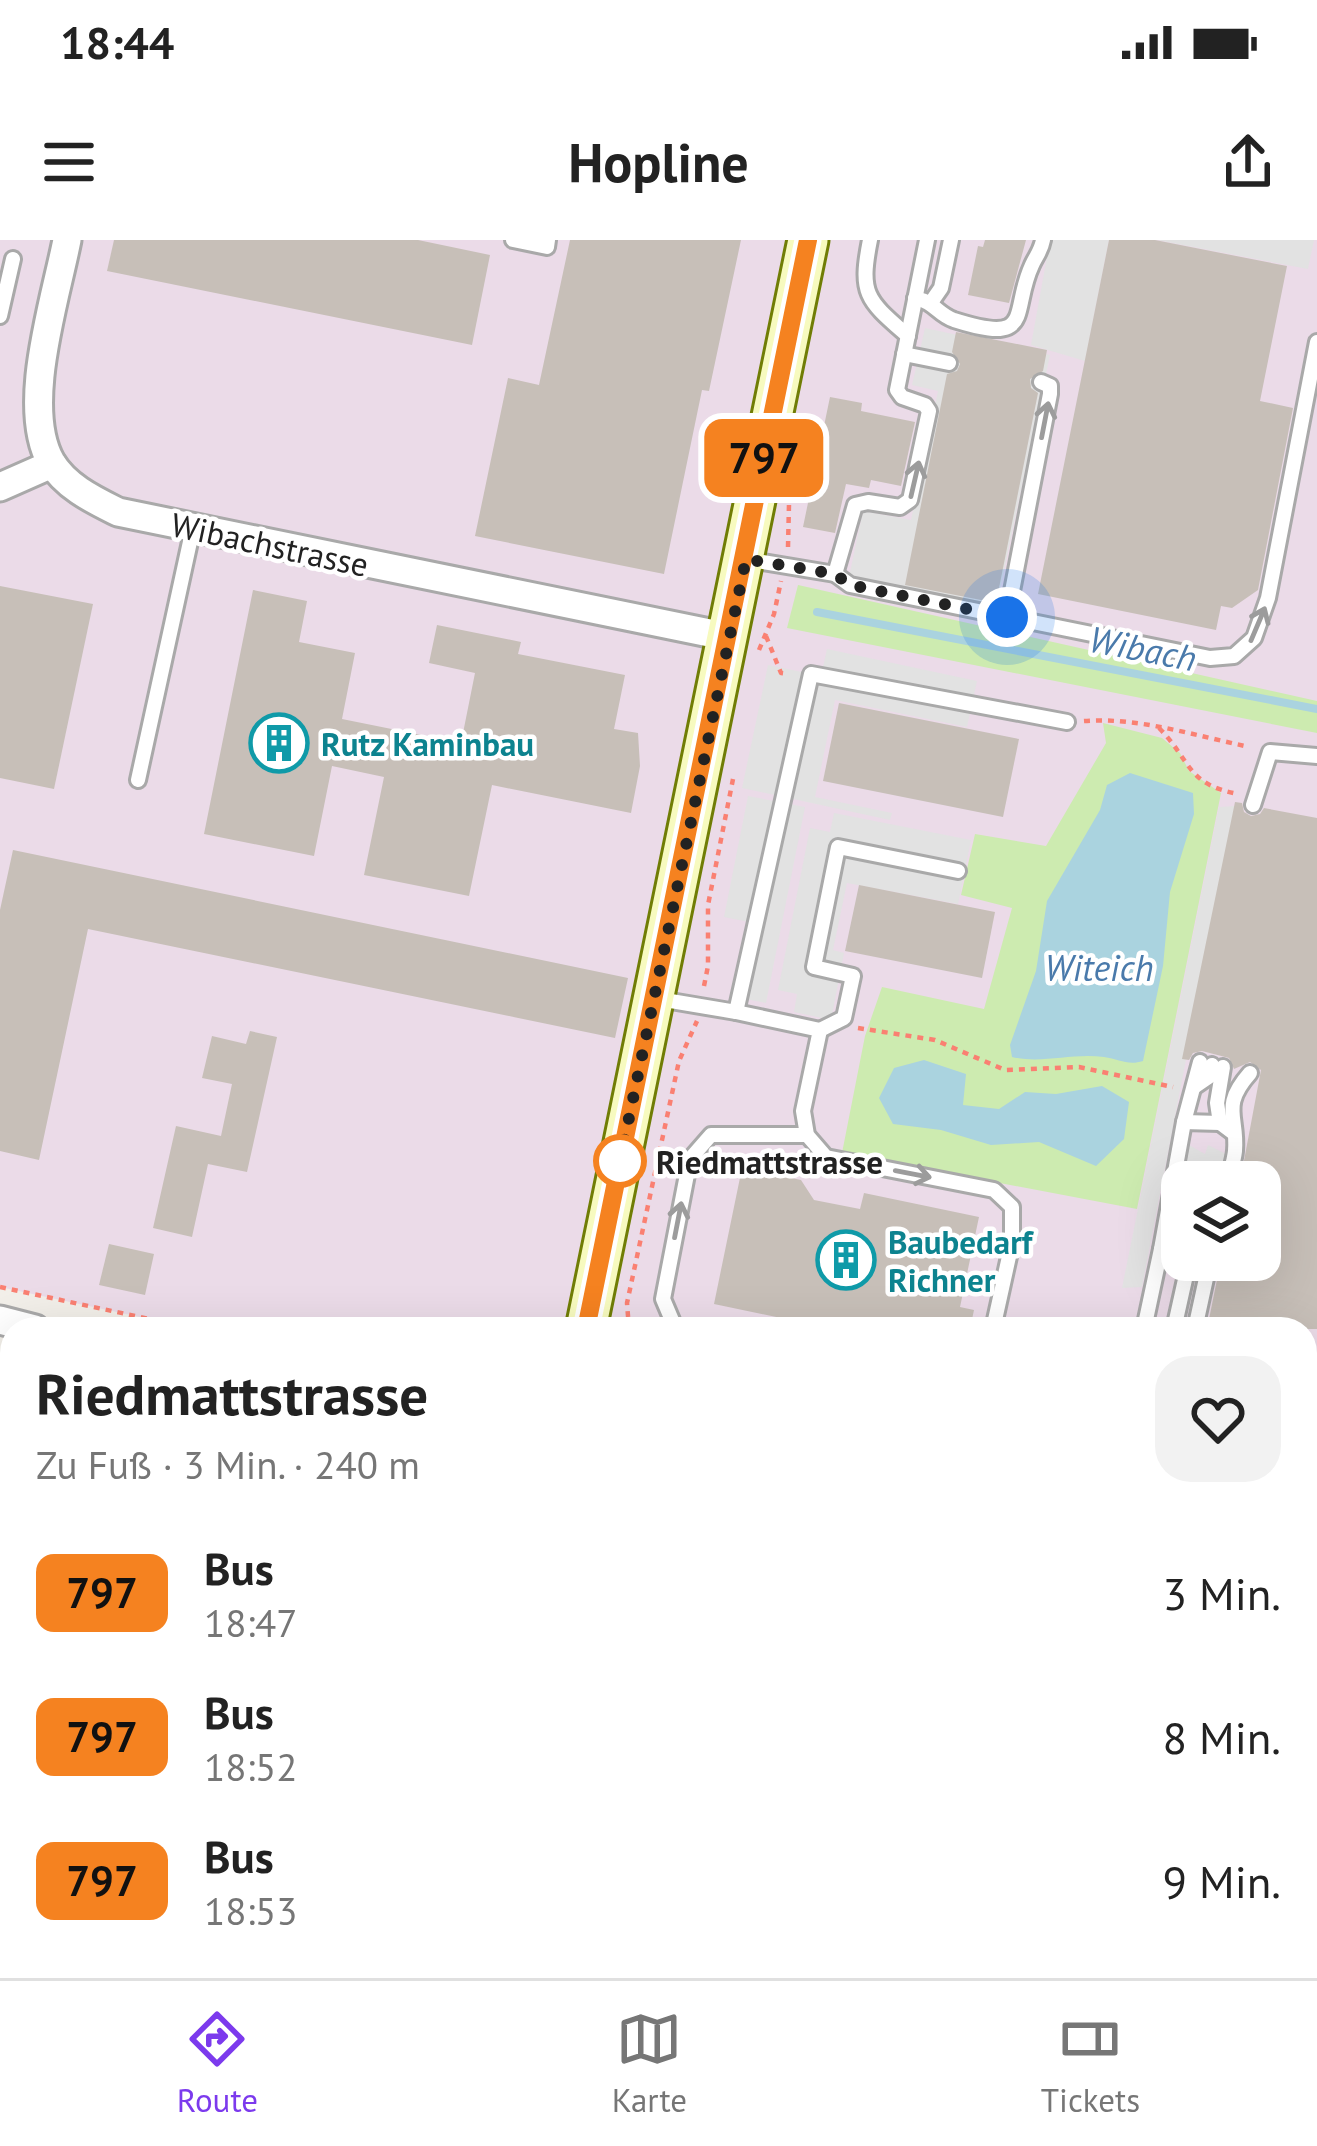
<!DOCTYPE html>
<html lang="de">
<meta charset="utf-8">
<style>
body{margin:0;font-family:"PT Sans",sans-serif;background:#f2f2f2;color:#222;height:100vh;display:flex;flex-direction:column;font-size:45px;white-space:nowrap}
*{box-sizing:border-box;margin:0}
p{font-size:39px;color:#767676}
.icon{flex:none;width:66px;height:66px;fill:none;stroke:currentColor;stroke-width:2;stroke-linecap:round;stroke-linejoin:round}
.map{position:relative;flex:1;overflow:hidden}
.drawer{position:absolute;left:0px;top:1077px;width:1317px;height:663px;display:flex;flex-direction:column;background:#fff;border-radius:36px 36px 0 0;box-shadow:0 12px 48px #0002}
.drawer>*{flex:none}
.badge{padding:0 24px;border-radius:18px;font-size:42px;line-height:78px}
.fabs{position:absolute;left:1161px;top:921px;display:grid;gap:24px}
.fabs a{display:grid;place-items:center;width:120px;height:120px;border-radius:24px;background:#fff;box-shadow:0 12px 48px #0002;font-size:60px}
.you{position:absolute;width:60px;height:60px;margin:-30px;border:9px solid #fff;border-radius:50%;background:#1a73e8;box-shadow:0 0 0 18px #1a73e833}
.map>.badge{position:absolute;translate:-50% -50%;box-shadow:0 0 0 6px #fff}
.round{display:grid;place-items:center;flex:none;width:126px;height:126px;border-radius:36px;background:#f2f2f2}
.overview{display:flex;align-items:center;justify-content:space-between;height:204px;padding:0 36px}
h1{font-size:57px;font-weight:700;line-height:90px}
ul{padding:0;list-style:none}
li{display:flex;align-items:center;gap:36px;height:144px;padding:0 36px}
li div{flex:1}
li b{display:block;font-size:45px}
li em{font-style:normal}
li .badge{min-width:132px;font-weight:700;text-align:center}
.status{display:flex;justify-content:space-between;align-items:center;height:84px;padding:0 60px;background:#fff;direction:ltr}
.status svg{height:33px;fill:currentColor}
header{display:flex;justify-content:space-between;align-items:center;height:156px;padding:0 36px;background:#fff;font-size:54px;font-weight:700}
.menu{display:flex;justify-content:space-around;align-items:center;height:168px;border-top:3px solid #e0e0e0;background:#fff;font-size:33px;color:#767676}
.menu a{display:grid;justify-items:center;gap:6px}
.menu .active{color:#7c3aed}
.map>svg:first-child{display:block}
.industrial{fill:#ebdbe8;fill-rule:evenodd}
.farmland{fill:#eef0d5}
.grass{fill:#cdebb0}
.parking{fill:#e2e2e2}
.water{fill:#aad3df}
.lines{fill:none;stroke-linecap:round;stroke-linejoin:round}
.stream{stroke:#aad3df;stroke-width:8}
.building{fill:#c7bfb8}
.service-casing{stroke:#a9a9a9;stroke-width:20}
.minor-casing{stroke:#a9a9a9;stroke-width:33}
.tertiary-casing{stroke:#a9a9a9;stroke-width:42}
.secondary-casing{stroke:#707d05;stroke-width:45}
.path{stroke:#fa8072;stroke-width:4.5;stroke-dasharray:6 6;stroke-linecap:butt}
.service{stroke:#fff;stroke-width:14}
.minor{stroke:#fff;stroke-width:27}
.tertiary{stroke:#fff;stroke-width:36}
.secondary{stroke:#f7fabf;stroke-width:39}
.oneway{stroke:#9c9c9c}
.line-casing{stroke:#fff;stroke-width:27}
.line{stroke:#f58220;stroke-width:18}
.walk{stroke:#222;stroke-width:12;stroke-dasharray:0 21.6}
.stop-dot{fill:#fff;stroke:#f58220;stroke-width:6}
.labels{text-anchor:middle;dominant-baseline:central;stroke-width:9;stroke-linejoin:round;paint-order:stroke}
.street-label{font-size:33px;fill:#222;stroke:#fff}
.culture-label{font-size:33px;font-weight:bold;fill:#0d838f;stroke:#fff;text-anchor:start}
.stop-label{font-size:33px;font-weight:bold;fill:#222;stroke:#fff;text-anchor:start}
.water-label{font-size:36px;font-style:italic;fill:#4a7aab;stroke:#fff}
</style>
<div class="status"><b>18:44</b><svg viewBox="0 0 49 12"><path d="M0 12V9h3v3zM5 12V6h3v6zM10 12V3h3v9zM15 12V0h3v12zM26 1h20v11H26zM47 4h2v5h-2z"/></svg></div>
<header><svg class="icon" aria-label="menu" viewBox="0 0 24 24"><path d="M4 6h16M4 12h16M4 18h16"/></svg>Hopline<svg class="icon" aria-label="share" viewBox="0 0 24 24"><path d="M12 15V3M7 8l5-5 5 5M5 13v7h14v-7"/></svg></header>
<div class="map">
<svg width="1317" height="1738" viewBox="0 0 1317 1738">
<rect width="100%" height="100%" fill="#f2efe9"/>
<path class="industrial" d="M0,0H1317V1289L1305,1287V1089H196L0,1047ZM1182,942H1260V1020H1182Z"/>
<polygon class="farmland" points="0,1146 12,1150 12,1728 1305,1728 1305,1333 1317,1335 1317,1738 0,1738"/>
<g class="grass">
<polygon points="798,345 1317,461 1317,493 787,388"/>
<polygon points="1103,483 1162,498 1180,513 1189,531 1221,553 1137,969 842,913 865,796 882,747 984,769 1012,668 961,655 975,594 1046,606 1106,503"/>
</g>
<g class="parking">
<polygon points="1050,0 1109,0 1085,121 1031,105"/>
<polygon points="1157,0 1314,0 1308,29"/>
<polygon points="925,88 1050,115 996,368 849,337 863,271 911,280 938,151 912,145"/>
<polygon points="827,409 977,441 967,487 835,460 815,557 892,573 890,580 742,548 768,425 821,436"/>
<polygon points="748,556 805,567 766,763 745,759 759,684 724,677"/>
<polygon points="1235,566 1142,1047 1122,1048 1219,567"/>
<polygon points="834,573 971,600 958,664 847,643 833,710 844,713 831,780 794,772 797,754 778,750 810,588 830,592"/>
<polygon points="1189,905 1205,914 1208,905 1226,914 1220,942 1182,942 1182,1010 1169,1004"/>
</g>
<g class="water">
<path d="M1130,533L1193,553L1194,574L1170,652L1163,726L1143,821C1128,826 1119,819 1104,817C1071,813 1042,824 1012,817L1010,805L1036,731L1047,661L1100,570L1107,545Z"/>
<polygon points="924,820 966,834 963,865 999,869 1025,852 1056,854 1102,846 1129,862 1124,899 1096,926 1039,902 991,905 941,890 893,884 879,858 894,828"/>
</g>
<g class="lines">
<polyline class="stream" points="817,372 1317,469"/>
</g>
<g class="building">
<polygon points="114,0 418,0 490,15 472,105 107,31"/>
<polygon points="570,0 741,0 709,151 702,150 664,334 475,296 508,138 539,145"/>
<polygon points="985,0 1026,0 1009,63 968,55 978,6 983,7"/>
<polygon points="1109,0 1155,0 1287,26 1260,161 1293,168 1258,350 1232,368 1221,366 1216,390 1038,354"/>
<polygon points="956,92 1047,110 1043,131 1030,139 1031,148 1038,153 996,363 905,345 947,134 957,131 960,124 952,112"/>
<polygon points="830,157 862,163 861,171 915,182 901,246 871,240 869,248 846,244 835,293 803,287"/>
<polygon points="0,346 93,364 54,549 0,538"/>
<polygon points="253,350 307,361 299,402 355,413 342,479 461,503 475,433 429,423 437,385 521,402 518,414 625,435 614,489 638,493 640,526 631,573 492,545 469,656 364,635 384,537 332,526 314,616 204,594"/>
<polygon points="839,463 1019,499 1003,577 823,541"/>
<polygon points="1235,562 1242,563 1244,572 1251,576 1260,574 1264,568 1317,578 1317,1089 1207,1089 1221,1020 1260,1020 1260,942 1240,942 1261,830 1250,822 1234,829 1229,818 1202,811 1193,813 1189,820 1182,819"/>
<polygon points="13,610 628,738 615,798 88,689 39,920 0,911 0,670"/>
<polygon points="859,645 995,672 982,738 845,711"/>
<polygon points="250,791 277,797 247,932 208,924 192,997 153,988 176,886 221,896 232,844 202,838 212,796 246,804"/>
<polygon points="742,928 801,940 814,960 860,969 864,953 979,977 960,1067 974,1070 970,1089 819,1089 819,1086 714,1064"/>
<polygon points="109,1004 154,1014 145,1055 99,1045"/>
</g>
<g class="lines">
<defs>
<g id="service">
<polyline points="513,0 547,7 548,0"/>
<path d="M870,0C859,55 867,60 908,96"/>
<path d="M915,58C935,62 937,74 954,80C1036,106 1010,72 1032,25C1036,16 1041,11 1043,0"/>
<polyline points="932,61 941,48 951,0"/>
<polyline points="0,76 13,19"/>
<polyline points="904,114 949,123"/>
<polyline points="745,319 835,334 855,265 868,262 900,267 910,260 929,171 925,165 902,157 897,150 927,0"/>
<polyline points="835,334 850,345 1210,418 1234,416 1254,398 1268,358 1317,102"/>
<polyline points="1007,377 1050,154 1050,146 1041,142"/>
<polyline points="138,540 193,288"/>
<polyline points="1253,565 1270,512 1317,516"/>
<polyline points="659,759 736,772 811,434 1067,482"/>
<polyline points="736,772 820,790 803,871 807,895 826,917 994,950 1012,967 1012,1003 993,1089"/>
<polyline points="820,790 844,778 853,736 814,727 838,607 958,631"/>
<polyline points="1200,822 1184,882 1161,1009 1178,1026 1195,1026 1210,1020"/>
<polyline points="1223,827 1217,863 1220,883 1232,892"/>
<polyline points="1194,847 1210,836 1212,825"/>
<polyline points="1184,882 1220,883"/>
<path d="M1228,942C1230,932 1234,921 1235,911C1238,876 1220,867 1250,833"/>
<polyline points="682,1089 674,1085 663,1059 690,919 711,895 807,895"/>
<polyline points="1144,1089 1161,1009"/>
<polyline points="1174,1089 1186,1035"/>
<polyline points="1195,1089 1210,1020"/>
<polyline points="0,1127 12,1130"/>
</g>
<g id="minor">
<path d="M67,0C55,61 20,167 51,222C66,247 94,260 118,272L729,397"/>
<polyline points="0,247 52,224"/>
<polyline points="0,1080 35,1089"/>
<polyline points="295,1738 296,1728"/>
</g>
<polyline id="tertiary" points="1305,1321 1317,1323"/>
<g id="secondary">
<polyline points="586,1089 808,0"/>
<polyline points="0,1517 12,1517"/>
</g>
</defs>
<use href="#service" class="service-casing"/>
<use href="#minor" class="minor-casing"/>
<use href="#tertiary" class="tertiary-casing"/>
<use href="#secondary" class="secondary-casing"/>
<g class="path">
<polyline points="788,307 789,264"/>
<polyline points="766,396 781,433 789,434"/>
<polyline points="759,410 774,374 781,341"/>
<path d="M1084,481C1137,477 1193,495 1245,506"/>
<path d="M1159,488C1191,520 1186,545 1239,554"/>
<polyline points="704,746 708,726 708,665 733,539"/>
<polyline points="858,788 935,800 1005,830 1079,827 1173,847"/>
<polyline points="0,1047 196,1089"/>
<polyline points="542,1089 544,1078"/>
<polyline points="629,1089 627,1063 679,821 697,781"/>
<polyline points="1003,1738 1004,1728"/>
</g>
<use href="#service" class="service"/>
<use href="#minor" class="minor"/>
<use href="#tertiary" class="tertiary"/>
<use href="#secondary" class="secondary"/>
</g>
<defs><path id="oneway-shaft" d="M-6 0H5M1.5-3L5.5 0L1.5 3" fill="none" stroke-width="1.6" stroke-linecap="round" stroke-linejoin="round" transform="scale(3)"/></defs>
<g class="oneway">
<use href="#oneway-shaft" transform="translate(1045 180) rotate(-79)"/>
<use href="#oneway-shaft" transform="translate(915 239) rotate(-77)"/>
<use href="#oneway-shaft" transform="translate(1258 384) rotate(-67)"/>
<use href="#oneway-shaft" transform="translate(913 934) rotate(11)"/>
<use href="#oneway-shaft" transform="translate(678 980) rotate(-79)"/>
</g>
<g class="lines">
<defs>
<polyline id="line" points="586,1089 808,0"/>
</defs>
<use href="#line" class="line-casing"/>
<use href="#line" class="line"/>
<polyline class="walk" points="620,921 746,319 835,334 850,345 1007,377"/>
</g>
<defs>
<symbol id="building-ring" viewBox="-11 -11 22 22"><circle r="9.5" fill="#fff" stroke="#0f9aa8" stroke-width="1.5"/><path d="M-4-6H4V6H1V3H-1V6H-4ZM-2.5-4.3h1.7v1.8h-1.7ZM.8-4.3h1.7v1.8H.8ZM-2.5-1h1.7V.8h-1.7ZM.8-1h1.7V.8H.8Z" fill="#0f9aa8"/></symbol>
</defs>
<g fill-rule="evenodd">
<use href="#building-ring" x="246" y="470" width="66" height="66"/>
<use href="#building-ring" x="813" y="987" width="66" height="66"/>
</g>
<circle class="stop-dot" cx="620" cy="921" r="24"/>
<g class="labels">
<g class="street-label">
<text transform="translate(270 304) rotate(12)">Wibachstrasse</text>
</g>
<g class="culture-label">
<text x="321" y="503">Rutz Kaminbau</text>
<text x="888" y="1001">Baubedarf<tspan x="888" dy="38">Richner</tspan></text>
</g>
<g class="stop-label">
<text x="656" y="921">Riedmattstrasse</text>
</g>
<g class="water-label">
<text transform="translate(1143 408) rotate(11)">Wibach</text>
<text x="1099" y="727">Witeich</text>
</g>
</g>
</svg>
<div class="fabs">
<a><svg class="icon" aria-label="layers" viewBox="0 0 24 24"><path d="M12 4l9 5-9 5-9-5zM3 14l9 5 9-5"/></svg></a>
</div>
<div class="you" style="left:1007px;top:377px"></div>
<b class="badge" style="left:764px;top:218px;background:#f58220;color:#111">797</b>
<section class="drawer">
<div class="overview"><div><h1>Riedmattstrasse</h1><p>Zu Fuß · 3 Min. · 240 m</p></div><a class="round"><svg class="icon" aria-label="heart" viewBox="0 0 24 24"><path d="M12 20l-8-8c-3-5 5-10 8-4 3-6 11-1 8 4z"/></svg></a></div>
<ul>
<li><span class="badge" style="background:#f58220;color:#111">797</span><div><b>Bus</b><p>18:47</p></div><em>3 Min.</em></li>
<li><span class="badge" style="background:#f58220;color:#111">797</span><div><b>Bus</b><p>18:52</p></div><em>8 Min.</em></li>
<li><span class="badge" style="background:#f58220;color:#111">797</span><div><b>Bus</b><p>18:53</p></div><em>9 Min.</em></li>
</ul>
</section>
</div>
<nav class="menu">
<a class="active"><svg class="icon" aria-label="directions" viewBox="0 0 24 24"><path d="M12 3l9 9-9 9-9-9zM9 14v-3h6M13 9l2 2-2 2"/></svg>Route</a>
<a><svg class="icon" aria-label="map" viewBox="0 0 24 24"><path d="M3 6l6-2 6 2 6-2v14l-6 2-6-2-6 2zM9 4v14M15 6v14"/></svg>Karte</a>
<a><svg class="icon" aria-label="tickets" viewBox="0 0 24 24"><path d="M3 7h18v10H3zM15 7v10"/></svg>Tickets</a>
</nav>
